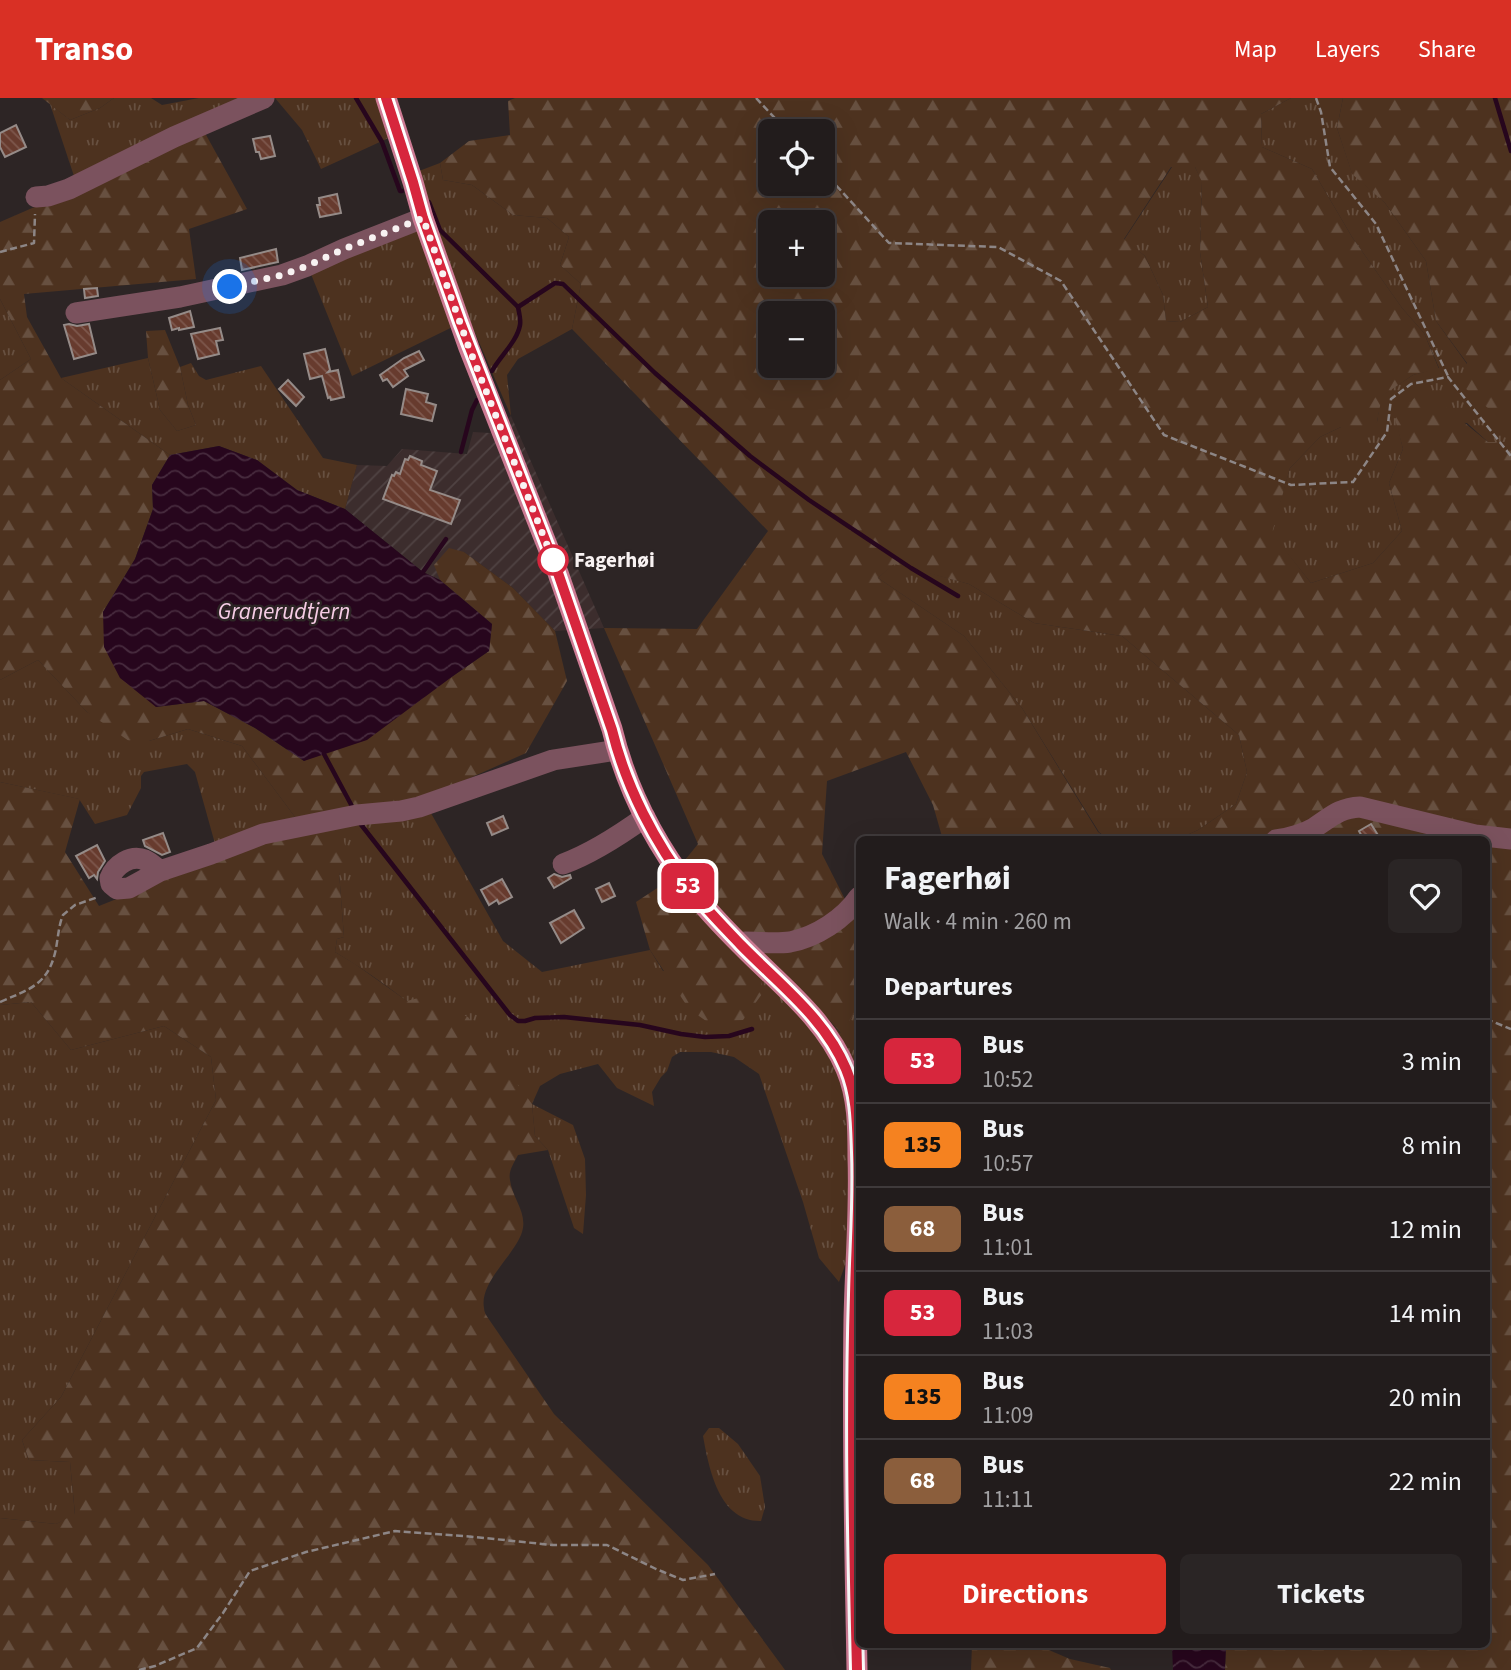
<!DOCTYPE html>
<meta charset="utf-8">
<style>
body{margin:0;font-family:"Source Sans 3",sans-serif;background:#2a2525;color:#f1f3f6;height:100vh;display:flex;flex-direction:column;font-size:26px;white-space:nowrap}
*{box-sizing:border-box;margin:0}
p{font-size:23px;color:#a2a1a3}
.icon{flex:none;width:38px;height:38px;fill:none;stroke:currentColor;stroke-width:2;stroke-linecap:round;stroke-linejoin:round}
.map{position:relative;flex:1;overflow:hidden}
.details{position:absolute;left:856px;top:738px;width:634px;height:812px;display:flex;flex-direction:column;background:#221c1c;border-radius:10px;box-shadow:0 7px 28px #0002,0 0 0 2px #3f3a3b}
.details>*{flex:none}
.badge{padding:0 14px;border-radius:10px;font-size:24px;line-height:46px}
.buttons{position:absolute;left:758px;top:21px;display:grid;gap:14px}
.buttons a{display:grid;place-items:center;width:77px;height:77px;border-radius:10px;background:#221c1c;box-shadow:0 7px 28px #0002,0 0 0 2px #3f3a3b;font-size:35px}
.you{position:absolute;width:35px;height:35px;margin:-18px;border:5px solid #fff;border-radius:50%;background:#1a73e8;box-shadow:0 0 0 10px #1a73e833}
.map>.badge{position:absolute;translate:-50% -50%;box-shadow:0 0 0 4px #fff}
h2{padding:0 28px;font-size:26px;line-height:63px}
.round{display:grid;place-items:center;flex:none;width:74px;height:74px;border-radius:10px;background:#2a2525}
.headline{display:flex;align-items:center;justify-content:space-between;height:119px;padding:0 28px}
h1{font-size:33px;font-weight:700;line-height:52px}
.action{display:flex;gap:14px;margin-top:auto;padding:14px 28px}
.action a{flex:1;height:80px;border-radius:10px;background:#d93025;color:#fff;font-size:28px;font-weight:700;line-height:80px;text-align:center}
.action a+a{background:#2a2525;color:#f1f3f6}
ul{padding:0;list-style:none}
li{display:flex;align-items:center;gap:21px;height:84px;padding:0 28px;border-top:2px solid #3f3a3b}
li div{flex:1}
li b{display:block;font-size:26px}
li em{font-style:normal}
li .badge{min-width:77px;font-weight:700;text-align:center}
header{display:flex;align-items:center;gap:42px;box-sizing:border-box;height:98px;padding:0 35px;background:#d93025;color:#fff}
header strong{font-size:33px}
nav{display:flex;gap:38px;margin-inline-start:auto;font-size:24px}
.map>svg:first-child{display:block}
.industrial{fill:url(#industrial-furrows)}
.grass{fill:url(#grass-tufts)}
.forest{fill:url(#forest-firs);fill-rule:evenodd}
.water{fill:url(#water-waves)}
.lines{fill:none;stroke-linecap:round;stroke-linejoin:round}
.stream{stroke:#27061d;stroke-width:4.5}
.building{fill:url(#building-back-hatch);stroke:#958b88;stroke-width:2}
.path{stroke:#8d8686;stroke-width:2.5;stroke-dasharray:7 3.5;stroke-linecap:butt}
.minor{stroke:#7b525e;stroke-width:21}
.major{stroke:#cd7a93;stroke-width:21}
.line-casing{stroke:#fff;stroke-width:16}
.line{stroke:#d7263d;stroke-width:10}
.walk{stroke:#f8f2f2;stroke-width:7;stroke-dasharray:0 12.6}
.stop-dot{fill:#fff;stroke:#d7263d;stroke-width:3.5}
.labels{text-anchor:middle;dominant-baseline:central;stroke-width:5;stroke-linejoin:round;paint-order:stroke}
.stop-label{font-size:21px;font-weight:bold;fill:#f8f2f2;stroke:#2d2525;text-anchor:start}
.water-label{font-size:23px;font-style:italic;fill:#f7cde6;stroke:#2d2525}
</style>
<header>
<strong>Transo</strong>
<nav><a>Map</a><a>Layers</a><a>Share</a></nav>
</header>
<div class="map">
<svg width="1511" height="1572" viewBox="0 0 1511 1572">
<defs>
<pattern id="industrial-furrows" width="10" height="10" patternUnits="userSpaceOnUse" patternTransform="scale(1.75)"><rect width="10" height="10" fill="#3c2d2d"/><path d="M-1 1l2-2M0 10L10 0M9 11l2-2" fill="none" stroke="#4f4242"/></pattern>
<pattern id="grass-tufts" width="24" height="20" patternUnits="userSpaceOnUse" patternTransform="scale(1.75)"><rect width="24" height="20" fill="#4d321f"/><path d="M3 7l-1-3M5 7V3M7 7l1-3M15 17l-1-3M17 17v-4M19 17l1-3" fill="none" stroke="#675040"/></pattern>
<pattern id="forest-firs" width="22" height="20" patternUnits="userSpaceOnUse" patternTransform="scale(1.75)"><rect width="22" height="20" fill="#4d321f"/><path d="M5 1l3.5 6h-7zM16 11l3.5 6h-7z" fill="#675040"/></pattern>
<pattern id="water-waves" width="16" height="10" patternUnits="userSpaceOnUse" patternTransform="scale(1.75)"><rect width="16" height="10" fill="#27061d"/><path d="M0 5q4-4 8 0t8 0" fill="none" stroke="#472b3e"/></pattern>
<pattern id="building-back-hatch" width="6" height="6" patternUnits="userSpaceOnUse" patternTransform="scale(1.75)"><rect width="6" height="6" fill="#673b2e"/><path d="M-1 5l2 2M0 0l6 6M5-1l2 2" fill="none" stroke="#7e584d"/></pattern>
</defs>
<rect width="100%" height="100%" fill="#2d2525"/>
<polygon class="industrial" points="511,318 604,530 555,533 513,490 464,454 435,467 440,482 423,474 345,411 357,367 387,368 402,351 467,356 473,334 490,335"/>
<g class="grass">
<polygon points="114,0 151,0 162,7 199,0 395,0 406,32 321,71 302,32 275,0 205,35 78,90 50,6 70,22 100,10"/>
<polygon points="1291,0 1343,0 1337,30 1352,75 1385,105 1426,163 1436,223 1467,266 1489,311 1511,311 1511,344 1488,344 1467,325 1396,321 1403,351 1389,385 1402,433 1373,465 1311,485 1271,435 1290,370 1320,339 1341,329 1377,324 1381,298 1413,277 1439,270 1424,235 1402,210 1352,139 1312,71 1262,49 1261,16"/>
<polygon points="440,65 443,82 472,87 513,117 547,120 569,139 560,167 581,186 572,231 518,261 507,277 511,318 469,221 352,278 311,176 431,115 419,73"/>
<polygon points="1172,69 1195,69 1202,83 1200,154 1208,209 1180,224 1166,223 1163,197 1145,158 1124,142"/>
<polygon points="0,201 31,261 0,282"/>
<polygon points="148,260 160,312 177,333 196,327 188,307 180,269 191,265 199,278 206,282 261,268 323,360 357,367 345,411 297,392 257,362 219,348 170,357 61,280"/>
<polygon points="894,465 969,486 1034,525 1122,538 1239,637 1247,674 1236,706 1198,732 1176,742 1109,742 1099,734 1022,610 964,538 878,480"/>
<polygon points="38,562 87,614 149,643 188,631 242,648 295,719 219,760 195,674 187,666 144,674 141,678 141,690 127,717 95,726 79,701 0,684 0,582"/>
<path d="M423,701L503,843L542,874L650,852L663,873L760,875L802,892L840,935L859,908V1129L839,1184L819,1160L803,1104L759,976L734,959L711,954H680L672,959L667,973L661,979L652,994L654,1008L617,990L598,966L560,976L540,988L532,1006L573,1027L585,1061L586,1097L583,1136L574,1130L548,1052L535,1038L532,1006C468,954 406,896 335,854L337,841L344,839L339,774L332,730Z"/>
<polygon points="31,904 71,952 164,928 211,959 216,1002 61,1299 22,1342 29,1362 70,1364 75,1417 56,1426 0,1420 0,907"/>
<path d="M709,1330H719L738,1346L760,1378L765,1409L761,1423C719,1424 709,1371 703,1338Z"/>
</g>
<g class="forest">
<polygon points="42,0 114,0 100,10 70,22"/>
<path d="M515,0H1291L1261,16L1262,49L1312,71L1352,139L1402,210L1424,235L1439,271L1413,277L1382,298L1377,324L1365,335L1341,329L1320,339L1290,370L1272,435L1311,485L1373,465L1402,433L1389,385L1403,351L1395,321L1416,298L1438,303L1488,344H1511V1572H1225L1226,1547H1486V742H1176L1198,732L1236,706L1247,674L1239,637L1122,538L1034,525L969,486L894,466L878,480L964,538L1022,610L1098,734L1109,742H943L933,707L906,654L827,683L822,756L854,819L859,843V908L841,935L802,892L761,875L762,896L743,922L709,925L689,911L650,852L636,804L668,783L698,746L604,530L697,531L768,433L572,231L581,186L560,167L569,139L547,120L513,117L472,87L443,82L440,65L469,43L510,37L508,3ZM770,33H822V86H770ZM1171,69H1195L1202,84L1200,154L1208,209L1180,224L1166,223L1163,197L1145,158L1124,141ZM770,124H822V177H770ZM770,215H822V268H770Z"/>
<polygon points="1343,0 1511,0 1511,311 1489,311 1465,290 1467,265 1436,223 1426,163 1385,105 1352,76 1337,30"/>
<path d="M205,35L247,111L189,131L196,181L24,196L27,219L61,280L170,357L152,387L153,411L135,461L103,514L156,609L204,603L255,630L304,663L453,578L489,553L492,526L440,482L434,467L449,450L464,454L513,490L555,533L567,583L526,655L423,701L333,731L343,740L349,761L339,774L344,839L337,841L335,854L355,866L407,903L422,899L468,919L532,1006L535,1038L548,1052L518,1057C514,1065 508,1073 510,1082C512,1100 528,1115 522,1134C515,1157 479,1184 484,1210C484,1214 486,1217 488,1220L554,1316L708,1467L785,1572H0V1420L56,1426L75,1416L70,1364L29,1362L22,1342L61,1299L216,1002L211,959L164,928L71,952L31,904L0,907V684L80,701L65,754L99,808L219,760L295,719L242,648L188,631L149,643H129L87,614L38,562L0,582V282L31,261L0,201V124Z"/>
<polygon points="165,232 180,269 188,307 196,327 177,333 160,312 148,260 146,233"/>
<polygon points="972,1547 1037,1547 1070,1561 1110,1570 1111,1572 971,1572"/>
</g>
<g class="water">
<polygon points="219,348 257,362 297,392 345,411 423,474 440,482 492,526 489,553 453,578 367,642 304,663 255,630 204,603 156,609 120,580 104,549 103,514 135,461 153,411 152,387 170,357"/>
<polygon points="1172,1547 1226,1547 1225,1572 1173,1572"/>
</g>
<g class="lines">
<g class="stream">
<polyline points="356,0 382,44 400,93 402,93"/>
<polyline points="1495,0 1511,53"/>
<path d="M429,104L440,132L518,209C519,214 521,222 520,227C517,244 500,258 492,273"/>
<polyline points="518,209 555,185 563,186 655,275 750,358 809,402 911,470 958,498"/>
<polyline points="461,354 472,312 477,302"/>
<polyline points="423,474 446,441"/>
<polyline points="324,656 354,712"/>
<polyline points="359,724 510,917 518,923 525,923 535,920 564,919 640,927 681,936 705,939 729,938 752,931"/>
</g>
</g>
<g class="building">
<polygon points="16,27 26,49 5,59 0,49 0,35"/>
<polygon points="270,38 275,58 261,61 259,54 256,54 253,41"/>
<polygon points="337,96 341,115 320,119 317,107 320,107 319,100"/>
<polygon points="276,151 278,164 242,172 240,160"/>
<polygon points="97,190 98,198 85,200 84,191"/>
<polygon points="190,213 194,229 179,232 179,230 172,232 169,220"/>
<polygon points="69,226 77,228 89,226 96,255 74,261 64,227"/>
<polygon points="220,230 223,242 216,243 219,256 198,261 191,236"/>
<polygon points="325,251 330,272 328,274 338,272 344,299 331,302 330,299 328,300 322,278 310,281 304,256"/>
<polygon points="419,253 424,262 404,272 408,278 393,289 387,281 383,283 380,277 404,260"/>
<polygon points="288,282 304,299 296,308 279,291"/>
<polygon points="406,291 428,296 426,304 436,307 432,323 401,316"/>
<polygon points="410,358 422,363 421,367 437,373 430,392 460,402 451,426 383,401 392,377 394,378 396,374 400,376 405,361 408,362"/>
<polygon points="503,718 508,730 492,737 487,725"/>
<polygon points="1371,726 1381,742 1364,742 1359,733"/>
<polygon points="163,735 170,754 162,757 145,748 143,742"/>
<polygon points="97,747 105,763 98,774 97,781 94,777 89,780 76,758"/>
<polygon points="554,776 562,779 570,777 571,780 554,790 548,780"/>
<polygon points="502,781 512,799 499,806 497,802 489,807 481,792"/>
<polygon points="609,785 615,798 602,804 596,791"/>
<polygon points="574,812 584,830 561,845 550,825"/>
</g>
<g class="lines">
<g class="path">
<polyline points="756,0 787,33"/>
<polyline points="1316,0 1321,14 1330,69 1376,126 1448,278"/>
<polyline points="822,72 889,145 998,149 1061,183 1164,337 1291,387 1353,384 1387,334 1391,301 1411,286 1448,279 1511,358"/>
<polyline points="0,154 34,145 35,116"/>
<path d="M0,904C27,892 47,888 55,855C58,843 58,829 63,817L75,807L98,799"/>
<polyline points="1486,921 1511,931"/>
<polyline points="139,1572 155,1568 197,1550 223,1515 250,1473 306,1454 395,1433 475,1439 552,1447 607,1447 656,1471 683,1482 715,1476"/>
</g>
<g class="minor">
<polyline points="36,99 48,98 69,91 174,39 264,0"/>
<polyline points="76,215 180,199 282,177 307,168 344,151 423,120"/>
<path d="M1276,742C1289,740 1302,737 1314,730C1331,719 1339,710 1360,709L1475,737L1511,741"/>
<path d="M563,766C593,755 620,737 645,719"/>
<path d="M160,773C155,769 150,764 145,762C131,756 115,767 110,780L111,786L117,791L129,790L160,773L211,756L263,736L357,717L401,713L419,709L553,662L617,652"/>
<path d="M740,846L745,844C759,844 775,846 790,844C816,839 844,821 859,799"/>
</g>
<path class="major" d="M386,0L413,84L423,120L469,250L558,475L612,631C626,689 655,745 691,792C706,811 723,829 741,847C778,885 825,920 846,971C858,999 858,1029 858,1059C860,1114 855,1168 854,1223C852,1339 855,1456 857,1572"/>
</g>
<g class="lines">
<defs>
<path id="line" d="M386,0L413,84L423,120L460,224L558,475L612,632C626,689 655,745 691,792C706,811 724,829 741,847C778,885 825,920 846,971C857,997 857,1026 858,1054C860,1102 856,1149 855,1197C851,1322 854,1447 857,1572"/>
</defs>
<use href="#line" class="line-casing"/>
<use href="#line" class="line"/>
<polyline class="walk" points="230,189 282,177 307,168 344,151 423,120 469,250 553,462"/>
</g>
<circle class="stop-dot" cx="553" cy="462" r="14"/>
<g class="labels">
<g class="stop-label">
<text x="574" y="462">Fagerhøi</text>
</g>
<g class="water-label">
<text x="284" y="513">Granerudtjern</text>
</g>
</g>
</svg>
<div class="buttons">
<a><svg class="icon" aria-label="locate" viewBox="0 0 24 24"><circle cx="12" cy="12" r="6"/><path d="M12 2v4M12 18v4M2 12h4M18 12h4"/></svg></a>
<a>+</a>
<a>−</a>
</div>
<div class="you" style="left:230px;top:189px"></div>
<b class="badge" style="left:688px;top:788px;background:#d7263d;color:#fff">53</b>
<section class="details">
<div class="headline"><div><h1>Fagerhøi</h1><p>Walk · 4 min · 260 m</p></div><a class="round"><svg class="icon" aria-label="heart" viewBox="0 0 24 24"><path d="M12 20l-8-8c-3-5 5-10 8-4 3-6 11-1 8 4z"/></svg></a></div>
<h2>Departures</h2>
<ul>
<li><span class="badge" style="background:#d7263d;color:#fff">53</span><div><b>Bus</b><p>10:52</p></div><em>3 min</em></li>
<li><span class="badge" style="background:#f58220;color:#111">135</span><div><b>Bus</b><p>10:57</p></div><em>8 min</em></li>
<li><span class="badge" style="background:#8b5e3c;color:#fff">68</span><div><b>Bus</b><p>11:01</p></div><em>12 min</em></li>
<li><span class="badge" style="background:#d7263d;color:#fff">53</span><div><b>Bus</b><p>11:03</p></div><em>14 min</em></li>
<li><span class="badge" style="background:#f58220;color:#111">135</span><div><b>Bus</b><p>11:09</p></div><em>20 min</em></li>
<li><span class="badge" style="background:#8b5e3c;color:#fff">68</span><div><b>Bus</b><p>11:11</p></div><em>22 min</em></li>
</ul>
<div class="action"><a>Directions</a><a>Tickets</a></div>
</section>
</div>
